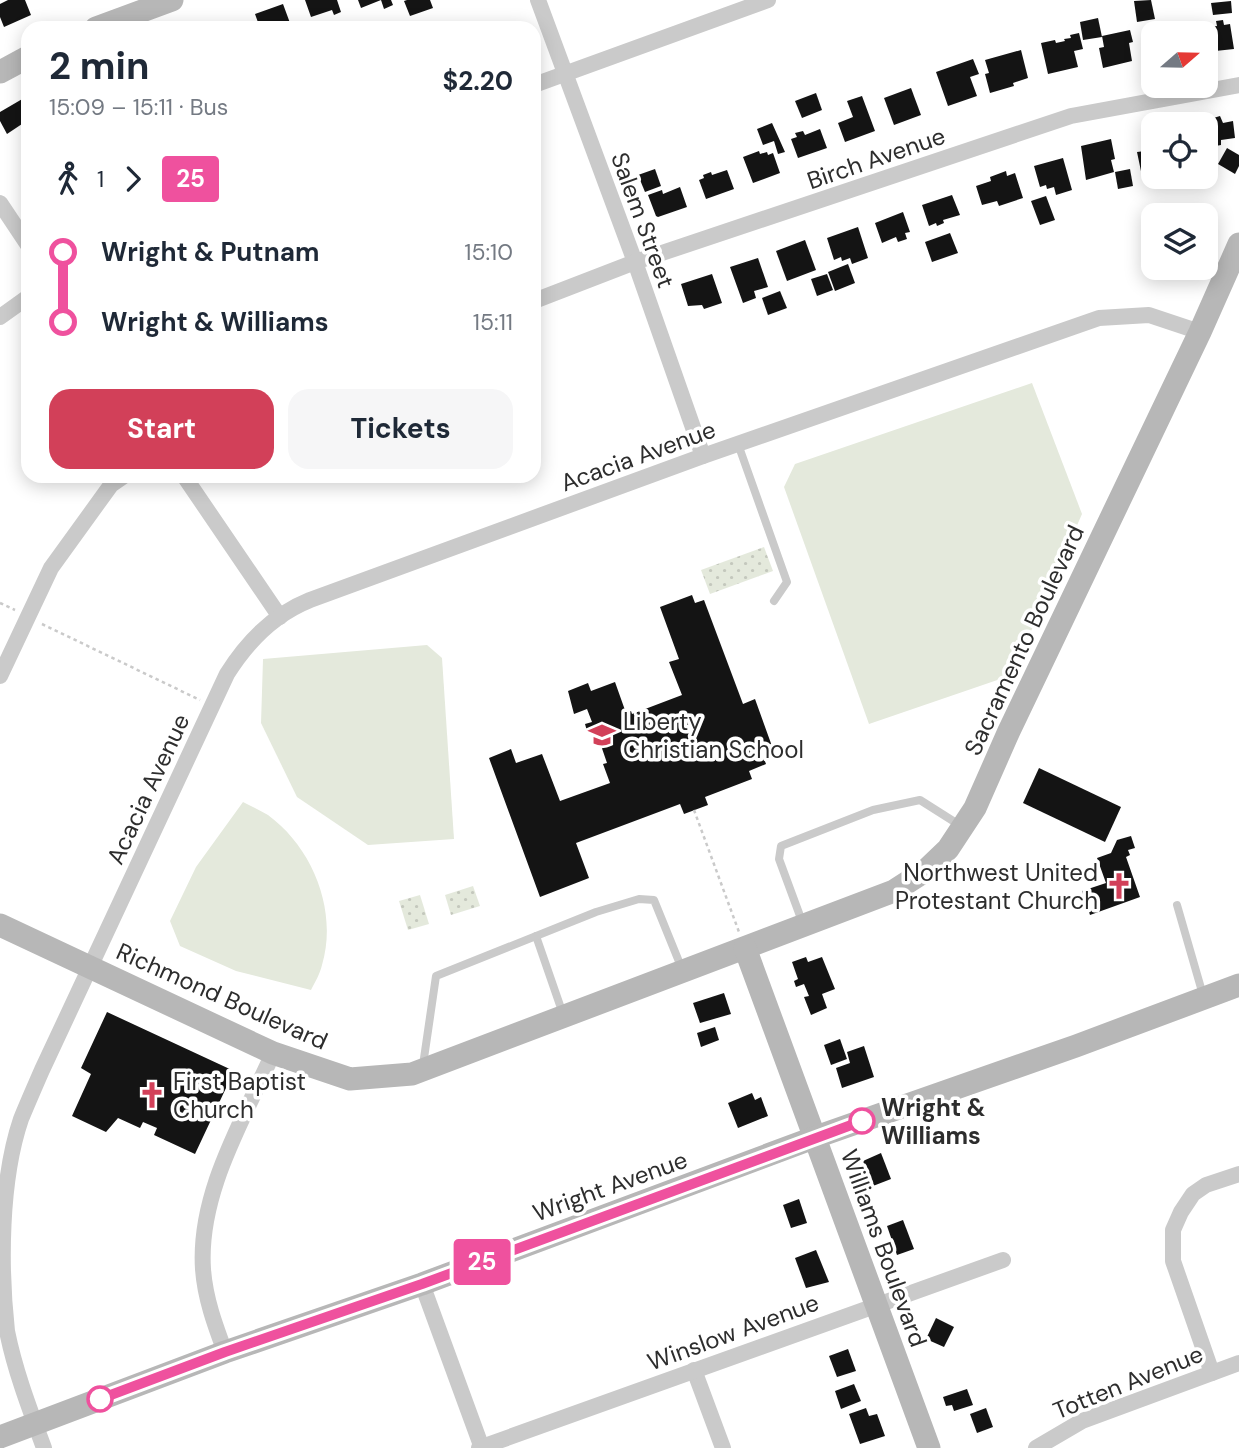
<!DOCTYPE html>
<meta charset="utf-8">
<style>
body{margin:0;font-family:"DM Sans",sans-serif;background:#f6f6f7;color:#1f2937;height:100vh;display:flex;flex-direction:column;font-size:26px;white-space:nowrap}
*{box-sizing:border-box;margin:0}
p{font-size:23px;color:#747a83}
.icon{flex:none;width:38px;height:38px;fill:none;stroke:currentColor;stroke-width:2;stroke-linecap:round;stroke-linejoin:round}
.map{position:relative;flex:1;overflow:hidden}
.panel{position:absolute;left:21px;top:21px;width:520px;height:462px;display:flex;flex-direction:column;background:#fff;border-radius:21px;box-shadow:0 4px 18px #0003}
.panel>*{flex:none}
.badge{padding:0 14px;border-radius:5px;font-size:24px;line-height:46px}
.needle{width:46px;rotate:70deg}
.tools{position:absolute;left:1141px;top:21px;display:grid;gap:14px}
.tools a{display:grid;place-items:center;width:77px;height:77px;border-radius:14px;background:#fff;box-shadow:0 4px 18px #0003;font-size:35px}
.map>.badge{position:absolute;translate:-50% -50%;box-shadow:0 0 0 4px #fff}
.legs{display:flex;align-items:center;gap:10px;height:77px;padding:0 28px;font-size:23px}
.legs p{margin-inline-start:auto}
.summary{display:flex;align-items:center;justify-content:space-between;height:119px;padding:0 28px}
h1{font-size:38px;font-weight:700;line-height:52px}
.action{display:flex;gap:14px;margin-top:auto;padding:14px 28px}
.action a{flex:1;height:80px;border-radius:21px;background:#d24059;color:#fff;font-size:28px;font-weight:700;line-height:80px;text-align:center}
.action a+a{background:#f6f6f7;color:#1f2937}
ul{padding:0 28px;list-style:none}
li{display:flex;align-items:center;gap:24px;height:70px;font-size:26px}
li i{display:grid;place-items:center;width:10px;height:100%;margin:0 9px;background:currentColor}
li i::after{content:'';width:18px;height:18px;margin:-9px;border:5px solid;border-radius:50%;background:#fff}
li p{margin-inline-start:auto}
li:first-child i{background:linear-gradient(#0000 50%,currentColor 0)}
li:last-child i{background:linear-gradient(currentColor 50%,#0000 0)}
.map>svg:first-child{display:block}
.green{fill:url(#green-dots)}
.pitch{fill:#e4e9dc}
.building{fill:#141414}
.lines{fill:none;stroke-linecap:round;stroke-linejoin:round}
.path{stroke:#cacaca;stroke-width:2.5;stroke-dasharray:3.5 3.5;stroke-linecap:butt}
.lane{stroke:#cacaca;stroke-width:8}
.street{stroke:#cacaca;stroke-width:16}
.secondary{stroke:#b7b7b7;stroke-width:23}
.line-1-casing{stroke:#fff;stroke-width:16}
.line-1{stroke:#ef519e;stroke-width:10}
.stop-1-dot{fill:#fff;stroke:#ef519e;stroke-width:3.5}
.labels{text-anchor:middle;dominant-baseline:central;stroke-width:7;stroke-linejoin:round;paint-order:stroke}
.street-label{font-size:24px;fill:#2d2d2d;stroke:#fff}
.poi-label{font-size:24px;fill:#2d2d2d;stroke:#fff;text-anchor:start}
.stop-label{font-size:24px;font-weight:bold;fill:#2d2d2d;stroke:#fff;text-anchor:start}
</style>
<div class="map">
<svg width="1239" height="1448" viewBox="0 0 1239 1448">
<defs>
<pattern id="green-dots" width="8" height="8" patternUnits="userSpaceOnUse" patternTransform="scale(1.75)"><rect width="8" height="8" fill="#e4e9dc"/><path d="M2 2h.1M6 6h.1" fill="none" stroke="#c4c8bd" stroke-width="1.8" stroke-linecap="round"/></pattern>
</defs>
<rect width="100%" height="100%" fill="#fff"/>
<g class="green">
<polygon points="764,547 773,571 710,594 701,570"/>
<polygon points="473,886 480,906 451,915 445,895"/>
<polygon points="420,895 429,924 408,930 399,901"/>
</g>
<g class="pitch">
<polygon points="1032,383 1082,514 1012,675 869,724 784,487 795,464"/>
<polygon points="427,645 442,658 454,839 368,845 297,797 261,723 263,659"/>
<path d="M243,802C251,806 260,810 268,815C313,848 338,911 322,965C320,974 315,982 311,990L236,971L180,946L170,921L196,867Z"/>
</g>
<g class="building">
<polygon points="8,0 25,0 31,15 4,27 0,17 0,4"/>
<polygon points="305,0 337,0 341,12 334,15 332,10 311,17"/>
<polygon points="358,0 391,0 393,5 384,9 381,0 361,8"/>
<polygon points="407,0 430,0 433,8 410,16 404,1"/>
<polygon points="1151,0 1155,19 1137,22 1134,1"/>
<polygon points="1231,1 1232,13 1213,15 1211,3"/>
<polygon points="283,4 290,23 285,25 286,28 260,28 255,14"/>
<polygon points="1098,18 1102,37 1083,40 1080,22"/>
<polygon points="1223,20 1224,25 1230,24 1234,49 1206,52 1206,33 1201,33 1200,28 1217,26 1216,21"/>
<polygon points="1162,24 1163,29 1171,28 1172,33 1153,33 1152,59 1146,27"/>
<polygon points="1130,30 1133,42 1129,43 1132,61 1103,68 1099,48 1104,47 1102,36"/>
<polygon points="1079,33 1083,49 1074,51 1078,67 1048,74 1041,43 1055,40 1056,43 1065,41 1064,39 1071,38 1070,35"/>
<polygon points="1021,50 1028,78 1013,83 1014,86 990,93 985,74 989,73 985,60"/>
<polygon points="973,59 979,74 970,77 977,96 948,106 936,72"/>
<polygon points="911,88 921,115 894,125 884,98"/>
<polygon points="816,93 822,110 802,118 795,101"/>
<polygon points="862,96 875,131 845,142 838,123 853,117 847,101"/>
<polygon points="24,98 28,106 28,120 7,134 0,121 0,112"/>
<polygon points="1220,116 1223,123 1233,121 1235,138 1221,140 1221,145 1210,147 1210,142 1206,143 1206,124 1197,123"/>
<polygon points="772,123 785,152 778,154 774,141 763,145 757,129"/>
<polygon points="1153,128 1153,160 1151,160 1153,174 1142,176 1137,152 1145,151 1141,130"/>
<polygon points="820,129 827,148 798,158 791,139 797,137 795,133 803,131 805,135"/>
<polygon points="1111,139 1115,159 1111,160 1114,172 1086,180 1081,146"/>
<polygon points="1227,148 1239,155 1239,166 1235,174 1218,164"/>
<polygon points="759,151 760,154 767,152 768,155 773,153 780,173 753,183 743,157"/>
<polygon points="1063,158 1072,190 1056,195 1054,187 1047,189 1046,185 1040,187 1034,166"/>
<polygon points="655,169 661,186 645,192 638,175"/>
<polygon points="1130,169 1133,186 1118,189 1115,172"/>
<polygon points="727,170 734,189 706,199 699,180 704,178 703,175 711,172 712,175"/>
<polygon points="1006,171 1007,176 1015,173 1023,198 999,206 997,201 982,205 976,186 991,181 990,177"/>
<polygon points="680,187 687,207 658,217 656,216 648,195 662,190 663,194"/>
<polygon points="952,195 960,215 943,220 944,223 937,226 936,223 929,226 922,205"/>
<polygon points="1046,196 1055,220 1040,225 1031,201"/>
<polygon points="903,212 910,232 905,233 907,239 898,242 896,237 882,243 875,223"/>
<polygon points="858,227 868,258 852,264 850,258 842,261 841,257 834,260 827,238"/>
<polygon points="950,233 958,253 932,262 925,242"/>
<polygon points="805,240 816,270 787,281 776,251"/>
<polygon points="758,258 768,287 754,291 756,298 743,303 730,267"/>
<polygon points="848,264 855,283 835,291 828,272"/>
<polygon points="712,274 722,303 704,309 702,305 688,306 681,284"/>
<polygon points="827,274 833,290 817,296 811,279"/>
<polygon points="780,291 787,308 768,315 762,298"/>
<polygon points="692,595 695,603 704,600 743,704 755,699 773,749 762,753 766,764 749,771 752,779 705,797 708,805 684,814 680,804 576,843 589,878 540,897 489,758 511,749 516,763 542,754 560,801 610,783 603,764 607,763 595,728 587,731 585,724 592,722 587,709 574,714 568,691 588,683 591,691 615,682 626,713 631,711 632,714 682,695 669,662 679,659 660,607"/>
<polygon points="1039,768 1121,807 1105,842 1023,803"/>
<polygon points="1131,836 1135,848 1128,850 1130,855 1126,857 1140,897 1090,915 1082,891 1106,883 1097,858 1111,853 1117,840"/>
<polygon points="806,957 808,962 822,957 835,989 822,994 827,1008 811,1015 804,997 809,996 804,984 796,987 794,981 798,979 792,962"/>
<polygon points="724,993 731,1014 700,1023 693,1003"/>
<polygon points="107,1012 234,1071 195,1154 154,1135 157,1128 143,1122 140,1128 118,1118 106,1132 72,1116 91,1074 81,1068"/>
<polygon points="715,1027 719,1040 701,1047 697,1033"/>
<polygon points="840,1039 847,1059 831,1065 824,1045"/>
<polygon points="864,1046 874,1077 842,1088 836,1068 850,1063 847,1052"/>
<polygon points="752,1093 755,1100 761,1097 768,1116 738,1128 728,1103"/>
<polygon points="881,1153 891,1179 873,1186 863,1161"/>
<polygon points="799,1199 807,1223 791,1228 783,1205"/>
<polygon points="903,1220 914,1249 897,1255 887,1226"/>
<polygon points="816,1250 829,1282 806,1288 795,1258"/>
<polygon points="936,1318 954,1327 944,1347 926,1339"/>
<polygon points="848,1349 856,1371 837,1377 829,1356"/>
<polygon points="854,1384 861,1401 841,1409 835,1391"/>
<polygon points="967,1389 973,1405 954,1411 952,1405 946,1406 943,1397"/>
<polygon points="866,1408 869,1416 877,1414 885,1436 860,1444 849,1414"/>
<polygon points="986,1408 993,1427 977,1433 970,1414"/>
</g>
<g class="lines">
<g class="path">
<polyline points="0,603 15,610"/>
<polyline points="42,624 200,700"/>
<polyline points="694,810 739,932"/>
</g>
<g class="lane">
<polyline points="738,444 787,582 774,601"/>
<polyline points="1177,905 1203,995"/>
<polyline points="803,924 779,859 781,846 873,810 920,800 961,826"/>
<polyline points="536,936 563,1014"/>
<polyline points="423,1065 436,976 596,912 639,899 654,900 682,969"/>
</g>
<g class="street">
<polyline points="538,0 635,262 703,456"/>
<polyline points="534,85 768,0"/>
<polyline points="0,203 28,245"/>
<polyline points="534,301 635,262 1071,116 1239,85"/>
<polyline points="0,317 28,297"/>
<polyline points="184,476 280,617"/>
<polyline points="0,676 51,568 111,485 124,476"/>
<polyline points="422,1284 482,1448"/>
<path d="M225,1352C215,1325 205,1298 203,1269C198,1193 243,1121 273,1053"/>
<polyline points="694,1370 723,1448"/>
<polyline points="1212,1373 1173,1261 1173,1230 1181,1212 1193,1194 1206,1185 1239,1174"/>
<path d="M44,1448C30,1410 15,1371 7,1331C0,1267 0,1181 21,1119C28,1102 35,1086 42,1070L227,674C247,642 275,614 310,600L703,456L1099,318L1149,315L1200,332"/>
<polyline points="479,1448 1003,1260"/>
<polyline points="1036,1448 1082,1421 1239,1363"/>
</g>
<g class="secondary">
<polyline points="96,28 172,0"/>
<polyline points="0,72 28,57"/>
<polyline points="0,925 273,1053 350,1079 412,1074 894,891 925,871 948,849 975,808 1009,731 1200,332 1239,244"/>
<polyline points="745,948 929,1448"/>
<polyline points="0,1437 225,1352 422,1284 816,1137 1076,1046 1239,985"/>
</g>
</g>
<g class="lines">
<defs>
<polyline id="line-1" points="100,1399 225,1352 422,1284 862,1121"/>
</defs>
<use href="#line-1" class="line-1-casing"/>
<use href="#line-1" class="line-1"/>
</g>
<defs>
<symbol id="school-bare" viewBox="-9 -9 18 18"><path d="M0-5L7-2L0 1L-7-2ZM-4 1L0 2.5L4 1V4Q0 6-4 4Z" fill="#d24059" stroke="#fff" stroke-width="2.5" paint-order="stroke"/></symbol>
<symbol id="church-bare" viewBox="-9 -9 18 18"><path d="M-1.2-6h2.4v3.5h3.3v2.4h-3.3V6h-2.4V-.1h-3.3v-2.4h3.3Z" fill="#d24059" stroke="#fff" stroke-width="2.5" paint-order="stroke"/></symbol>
</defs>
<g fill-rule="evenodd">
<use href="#school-bare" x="583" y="716" width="38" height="38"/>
<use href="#church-bare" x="1100" y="867" width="38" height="38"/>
<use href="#church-bare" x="133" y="1076" width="38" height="38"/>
</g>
<g class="stop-1-dot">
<circle cx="862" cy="1121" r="12"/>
<circle cx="100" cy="1399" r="12"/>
</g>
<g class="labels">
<g class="street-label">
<text transform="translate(876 158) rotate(-19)">Birch Avenue</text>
<text transform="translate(643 220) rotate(70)">Salem Street</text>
<text transform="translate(638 456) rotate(-20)">Acacia Avenue</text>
<text transform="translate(1024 640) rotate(-65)">Sacramento Boulevard</text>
<text transform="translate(148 789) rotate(-65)">Acacia Avenue</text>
<text transform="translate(222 996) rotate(24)">Richmond Boulevard</text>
<text transform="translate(610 1186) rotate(-20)">Wright Avenue</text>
<text transform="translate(884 1248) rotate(70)">Williams Boulevard</text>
<text transform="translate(733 1332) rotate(-20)">Winslow Avenue</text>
<text transform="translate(1128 1382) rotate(-22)">Totten Avenue</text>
</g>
<g class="poi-label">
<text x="623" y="721">Liberty<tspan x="623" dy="28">Christian School</tspan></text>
<text x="1098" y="872" text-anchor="end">Northwest United<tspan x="1098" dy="28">Protestant Church</tspan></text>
<text x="173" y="1081">First Baptist<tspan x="173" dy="28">Church</tspan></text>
</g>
<g class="stop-label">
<text x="881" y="1107">Wright &amp;<tspan x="881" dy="28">Williams</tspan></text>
</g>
</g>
</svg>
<div class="tools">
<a><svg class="needle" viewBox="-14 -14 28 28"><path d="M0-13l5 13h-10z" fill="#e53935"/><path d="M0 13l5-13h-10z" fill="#747a83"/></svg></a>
<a><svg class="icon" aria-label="locate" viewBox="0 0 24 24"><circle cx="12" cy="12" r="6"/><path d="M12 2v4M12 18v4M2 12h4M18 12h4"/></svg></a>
<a><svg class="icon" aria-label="layers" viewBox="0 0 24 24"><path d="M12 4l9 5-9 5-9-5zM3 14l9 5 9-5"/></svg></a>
</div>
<b class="badge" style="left:482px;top:1262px;background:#ef519e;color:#fff">25</b>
<section class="panel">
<div class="summary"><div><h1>2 min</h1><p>15:09 – 15:11 · Bus</p></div><b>$2.20</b></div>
<div class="legs"><svg class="icon" aria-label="walk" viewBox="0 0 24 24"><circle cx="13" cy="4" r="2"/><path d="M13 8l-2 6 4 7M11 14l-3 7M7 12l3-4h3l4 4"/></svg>1<svg class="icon" aria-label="forward" viewBox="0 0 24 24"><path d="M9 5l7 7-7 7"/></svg><b class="badge" style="background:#ef519e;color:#fff">25</b></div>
<ul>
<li><i style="color:#ef519e"></i><b>Wright &amp; Putnam</b><p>15:10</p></li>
<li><i style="color:#ef519e"></i><b>Wright &amp; Williams</b><p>15:11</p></li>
</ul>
<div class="action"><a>Start</a><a>Tickets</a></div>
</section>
</div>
